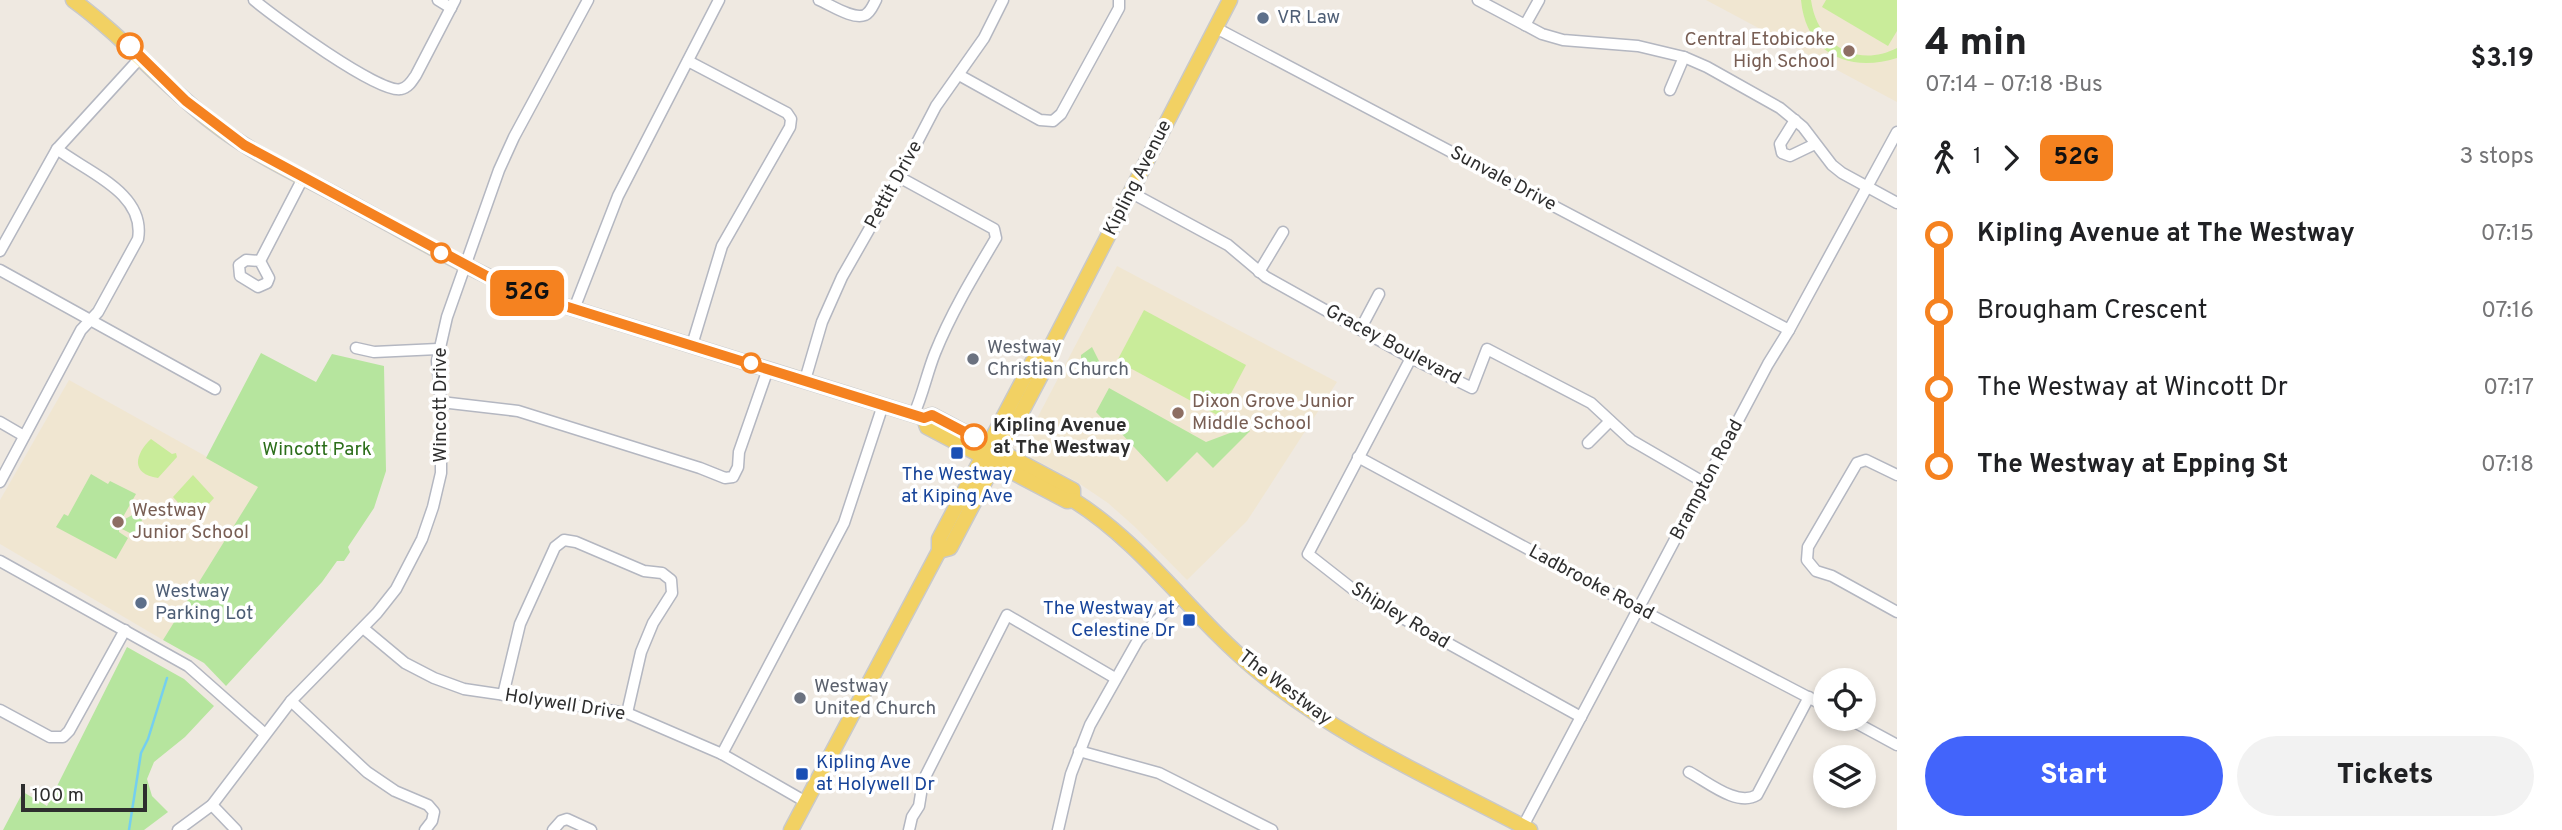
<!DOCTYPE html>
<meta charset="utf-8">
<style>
body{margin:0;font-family:Overpass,sans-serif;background:#f2f2f2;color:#202124;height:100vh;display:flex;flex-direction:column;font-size:26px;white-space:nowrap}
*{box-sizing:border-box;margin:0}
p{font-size:23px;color:#757577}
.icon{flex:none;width:38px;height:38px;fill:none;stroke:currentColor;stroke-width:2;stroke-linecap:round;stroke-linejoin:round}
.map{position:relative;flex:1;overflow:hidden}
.drawer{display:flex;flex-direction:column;background:#fff;width:665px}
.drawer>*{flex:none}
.badge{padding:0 14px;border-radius:10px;font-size:24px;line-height:46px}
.controls{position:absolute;left:1813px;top:668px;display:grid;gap:14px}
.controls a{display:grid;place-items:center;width:63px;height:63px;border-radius:50%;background:#fff;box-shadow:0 4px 10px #0003;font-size:35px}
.scale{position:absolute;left:21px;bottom:18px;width:126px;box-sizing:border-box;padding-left:7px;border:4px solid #2e2e2e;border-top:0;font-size:19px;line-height:24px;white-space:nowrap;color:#2e2e2e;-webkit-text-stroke:5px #fff;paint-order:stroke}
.map>.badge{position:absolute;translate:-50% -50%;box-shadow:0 0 0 4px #fff}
.legs{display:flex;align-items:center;gap:10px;height:77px;padding:0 28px;font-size:23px}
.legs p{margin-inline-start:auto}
.summary{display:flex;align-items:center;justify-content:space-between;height:119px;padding:0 28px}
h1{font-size:38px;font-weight:800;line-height:52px}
.button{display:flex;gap:14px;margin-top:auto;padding:14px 28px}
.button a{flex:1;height:80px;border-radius:42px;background:#4264fb;color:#fff;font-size:28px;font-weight:800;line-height:80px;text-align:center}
.button a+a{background:#f2f2f2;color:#202124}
ul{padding:0 28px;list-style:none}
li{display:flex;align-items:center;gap:24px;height:77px;font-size:26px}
li i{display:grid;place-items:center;width:10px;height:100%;margin:0 9px;background:currentColor}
li i::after{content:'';width:18px;height:18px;margin:-9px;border:5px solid;border-radius:50%;background:#fff}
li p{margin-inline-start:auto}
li:first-child i{background:linear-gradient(#0000 50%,currentColor 0)}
li:last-child i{background:linear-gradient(currentColor 50%,#0000 0)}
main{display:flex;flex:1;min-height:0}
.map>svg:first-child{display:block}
.education{fill:#f0e6d1}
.green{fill:#b6e59e}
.pitch{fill:#c9ec9a}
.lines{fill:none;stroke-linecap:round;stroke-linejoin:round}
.stream{stroke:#75cff0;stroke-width:2.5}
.minor-casing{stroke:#b4b7c1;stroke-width:13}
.major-casing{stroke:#c9c9c9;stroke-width:17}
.minor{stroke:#fff;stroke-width:10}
.major{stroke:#f2d163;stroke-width:14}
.line-1-casing{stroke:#fff;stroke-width:16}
.line-1{stroke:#f58220;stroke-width:10}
.service-dot{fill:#5c6f8a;stroke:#fff;stroke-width:2.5}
.stop-1-dot{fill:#fff;stroke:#f58220;stroke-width:3.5}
.education-dot{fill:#8d6e63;stroke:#fff;stroke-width:2.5}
.worship-dot{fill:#6b7280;stroke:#fff;stroke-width:2.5}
.transit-dot{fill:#1a4fb4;stroke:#fff;stroke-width:2.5}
.labels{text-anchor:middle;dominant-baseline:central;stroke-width:7;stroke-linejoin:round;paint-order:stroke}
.service-label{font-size:19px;fill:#4e5e75;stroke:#fff;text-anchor:start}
.education-label{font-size:19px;fill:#785e54;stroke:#fff;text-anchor:start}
.street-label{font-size:19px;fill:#2e2e2e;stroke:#fff}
.worship-label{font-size:19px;fill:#5b616d;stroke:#fff;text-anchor:start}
.stop-label{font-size:19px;font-weight:bold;fill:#2e2e2e;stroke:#fff;text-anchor:start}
.park-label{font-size:19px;fill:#2c6e1b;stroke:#fff}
.transit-label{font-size:19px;fill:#164399;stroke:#fff}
</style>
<main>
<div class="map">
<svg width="1897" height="830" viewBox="0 0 1897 830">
<rect width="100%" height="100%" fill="#efe9e1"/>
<g class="education">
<polygon points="1706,0 1897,0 1897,102"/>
<polygon points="1117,266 1337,382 1247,521 1187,580 1135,527 1108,503 1077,482 1028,456 1021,449"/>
<polygon points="69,380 259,486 163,640 0,544 0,500"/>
</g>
<g class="green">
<polygon points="1092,347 1102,367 1093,374 1084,372 1081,366 1081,355"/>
<polygon points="261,353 316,382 332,354 384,366 386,471 374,508 348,547 350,552 344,561 337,561 322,582 226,686 204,663 163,640 258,487 206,458"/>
<polygon points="1109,388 1206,442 1246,427 1250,431 1213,468 1197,452 1167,482 1119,431 1116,433 1096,412"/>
<polygon points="91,474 108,484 110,481 136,494 119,524 119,532 128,538 116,559 56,527 64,514 68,516"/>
<polygon points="140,511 144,515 136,536 122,529 123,520"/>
<polygon points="127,647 184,679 214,706 185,737 154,762 147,779 152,796 168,812 144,830 3,830 23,792 47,806"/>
</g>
<g class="pitch">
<path d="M1801,0H1811C1817,44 1856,69 1897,48V58C1849,73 1806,54 1801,0Z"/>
<polygon points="1826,0 1897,0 1897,31 1888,46 1822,7"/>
<polygon points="1144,310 1246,365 1219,416 1117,361"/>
<path d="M151,439L172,454L176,453L177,457L158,478C130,474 135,454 151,439Z"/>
<polygon points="193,475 214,498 206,507 194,514 184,509 173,497"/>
</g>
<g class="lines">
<polyline class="stream" points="129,830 141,753 148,739 167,678"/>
<defs>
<g id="minor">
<path d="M254,0C273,16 380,95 401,89C408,88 412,81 416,75L455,0"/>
<polyline points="438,0 451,8"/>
<path d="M819,0C831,5 853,20 865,15C871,12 873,5 876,0"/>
<polyline points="1478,0 1542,34 1563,40 1638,46 1684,57 1707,67 1780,108 1803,127 1832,165 1842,173 1897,203"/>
<polyline points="1525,25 1539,0"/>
<polyline points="1216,28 1789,330"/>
<polyline points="688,61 787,113 791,119 790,127 722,246 692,345"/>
<polyline points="959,75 1040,120 1053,121 1061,114 1119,8 1119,0"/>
<polyline points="1670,90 1684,57"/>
<polyline points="1795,120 1780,144 1782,153 1790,156 1815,144"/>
<path d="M899,177L994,229L996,238C974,275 951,313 935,353C927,373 923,394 914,414"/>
<polyline points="1130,192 1228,245 1266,277 1411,358 1472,388 1487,349 1591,403 1631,440 1705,483"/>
<polyline points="0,251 57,149 141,57"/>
<polyline points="260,261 269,278 267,283 258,287 240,276 239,265 246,260 260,261 303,178"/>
<polyline points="0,270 215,389"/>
<polyline points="1259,272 1283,232"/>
<polyline points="574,309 618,196 719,0"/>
<polyline points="1361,328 1379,294"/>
<polyline points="356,348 374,352 438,349"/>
<polyline points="1411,358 1308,554 1359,594 1581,717"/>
<polyline points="805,380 822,322 842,277 899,177 936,106 984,38 1003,0"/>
<polyline points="441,402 518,411 700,468 725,478 733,477 738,467 739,452 768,369"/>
<polyline points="0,422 24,436"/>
<polyline points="1588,443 1610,421"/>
<polyline points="1358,457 1639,609 1825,706"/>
<polyline points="1897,475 1866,460 1857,463 1808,547 1807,560 1816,571 1832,576 1897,612"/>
<path d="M0,482L81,330L98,312L138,239C146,193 87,172 57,149"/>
<polyline points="0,561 188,666 265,734"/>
<polyline points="363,628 405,663 434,678 464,689 627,713 722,754 806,802"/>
<polyline points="503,695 520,624 555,547 564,540 576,542 644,571 662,573 671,580 672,593 653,623 641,652 627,713"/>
<polyline points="291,701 367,772 395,791 428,805 434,812 432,821 425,830"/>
<polyline points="0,710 50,737 63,737 69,731 125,630"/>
<polyline points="1849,719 1897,745"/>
<polyline points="1079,751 1159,773 1272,830"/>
<polyline points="722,754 844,523 883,405"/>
<path d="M1689,772C1708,782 1737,807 1757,795L1809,697"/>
<polyline points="212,805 236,830"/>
<polyline points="178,830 212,805 291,701 377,613 396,589 422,539 433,507 441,473 441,402 437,361 447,317 499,170 514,137 588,0"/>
<polyline points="553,830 561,821 567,819 591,830"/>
<polyline points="909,830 912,817 919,806 923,781 1007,615 1115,678"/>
<polyline points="1058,830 1071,774 1090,725 1138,640 1180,596"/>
<polyline points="1521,830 1768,364 1789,330 1897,132"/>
</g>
<g id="major">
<path d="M73,0C124,37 163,85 213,123C255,156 304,177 351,203C412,236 471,272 536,297L924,418L932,415L1073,490V500"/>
<path d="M924,418L927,427L1067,501L1073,500C1145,545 1191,616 1255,669C1337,737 1437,781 1530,830"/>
<polyline points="939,551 950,548 1046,366 1046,356 1230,0"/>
<polyline points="791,830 939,551 939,539 1033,361 1046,356"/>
</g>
</defs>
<use href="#minor" class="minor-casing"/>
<use href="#major" class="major-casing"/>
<use href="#minor" class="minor"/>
<use href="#major" class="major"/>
</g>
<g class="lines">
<defs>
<polyline id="line-1" points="130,46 186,101 244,145 494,280 555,303 924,418 932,415 974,437"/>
</defs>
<use href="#line-1" class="line-1-casing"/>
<use href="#line-1" class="line-1"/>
</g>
<g class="service-dot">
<circle cx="1263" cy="18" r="7"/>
<circle cx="141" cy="603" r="7"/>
</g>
<g class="stop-1-dot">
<circle cx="130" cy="46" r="12"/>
<circle cx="441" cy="253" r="9"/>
<circle cx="751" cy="363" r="9"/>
<circle cx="974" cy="437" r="12"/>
</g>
<g class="education-dot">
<circle cx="1849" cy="51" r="7"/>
<circle cx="1178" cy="413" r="7"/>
<circle cx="118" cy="522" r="7"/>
</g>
<g class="worship-dot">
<circle cx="973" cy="359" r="7"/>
<circle cx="800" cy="698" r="7"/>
</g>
<g class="transit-dot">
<rect x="950" y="446" width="14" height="14" rx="3.5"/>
<rect x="1182" y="613" width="14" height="14" rx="3.5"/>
<rect x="795" y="767" width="14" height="14" rx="3.5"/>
</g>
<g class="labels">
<g class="service-label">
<text x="1277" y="18">VR Law</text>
<text x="155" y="592">Westway<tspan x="155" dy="22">Parking Lot</tspan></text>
</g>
<g class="education-label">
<text x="1835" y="40" text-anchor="end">Central Etobicoke<tspan x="1835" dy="22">High School</tspan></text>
<text x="1192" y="402">Dixon Grove Junior<tspan x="1192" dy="22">Middle School</tspan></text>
<text x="132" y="511">Westway<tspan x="132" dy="22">Junior School</tspan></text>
</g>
<g class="street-label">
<text transform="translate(1138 178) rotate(-63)">Kipling Avenue</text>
<text transform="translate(1503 179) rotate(28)">Sunvale Drive</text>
<text transform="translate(894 185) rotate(-61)">Pettit Drive</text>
<text transform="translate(1393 345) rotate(28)">Gracey Boulevard</text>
<text transform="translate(441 405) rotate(-90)">Wincott Drive</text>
<text transform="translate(1707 480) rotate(-62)">Brampton Road</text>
<text transform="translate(1591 583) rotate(28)">Ladbrooke Road</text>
<text transform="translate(1400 616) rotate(31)">Shipley Road</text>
<text transform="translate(1285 688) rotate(37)">The Westway</text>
<text transform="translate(565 705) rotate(9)">Holywell Drive</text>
</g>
<g class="worship-label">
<text x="987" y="348">Westway<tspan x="987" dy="22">Christian Church</tspan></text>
<text x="814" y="687">Westway<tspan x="814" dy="22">United Church</tspan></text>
</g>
<g class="stop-label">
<text x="993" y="426">Kipling Avenue<tspan x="993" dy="22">at The Westway</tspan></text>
</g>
<g class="park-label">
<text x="317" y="450">Wincott Park</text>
</g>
<g class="transit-label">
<text x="957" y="475">The Westway<tspan x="957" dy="22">at Kiping Ave</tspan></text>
<text x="1175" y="609" text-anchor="end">The Westway at<tspan x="1175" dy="22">Celestine Dr</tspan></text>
<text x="816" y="763" text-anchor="start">Kipling Ave<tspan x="816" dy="22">at Holywell Dr</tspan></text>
</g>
</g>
</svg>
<div class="controls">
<a><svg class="icon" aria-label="locate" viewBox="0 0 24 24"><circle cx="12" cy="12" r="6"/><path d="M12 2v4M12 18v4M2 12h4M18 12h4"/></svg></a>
<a><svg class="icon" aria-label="layers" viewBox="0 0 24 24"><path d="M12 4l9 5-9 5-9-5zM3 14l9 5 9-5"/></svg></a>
</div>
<div class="scale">100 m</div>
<b class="badge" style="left:527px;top:293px;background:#f58220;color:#111">52G</b>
</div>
<section class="drawer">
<div class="summary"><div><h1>4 min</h1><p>07:14 – 07:18 · Bus</p></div><b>$3.19</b></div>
<div class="legs"><svg class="icon" aria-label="walk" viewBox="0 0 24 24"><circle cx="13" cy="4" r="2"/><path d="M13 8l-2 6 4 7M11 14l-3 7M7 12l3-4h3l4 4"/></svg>1<svg class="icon" aria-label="forward" viewBox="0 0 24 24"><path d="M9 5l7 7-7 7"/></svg><b class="badge" style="background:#f58220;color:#111">52G</b><p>3 stops</p></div>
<ul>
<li><i style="color:#f58220"></i><b>Kipling Avenue at The Westway</b><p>07:15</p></li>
<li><i style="color:#f58220"></i><span>Brougham Crescent</span><p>07:16</p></li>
<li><i style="color:#f58220"></i><span>The Westway at Wincott Dr</span><p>07:17</p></li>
<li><i style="color:#f58220"></i><b>The Westway at Epping St</b><p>07:18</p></li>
</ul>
<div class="button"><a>Start</a><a>Tickets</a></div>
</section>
</main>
